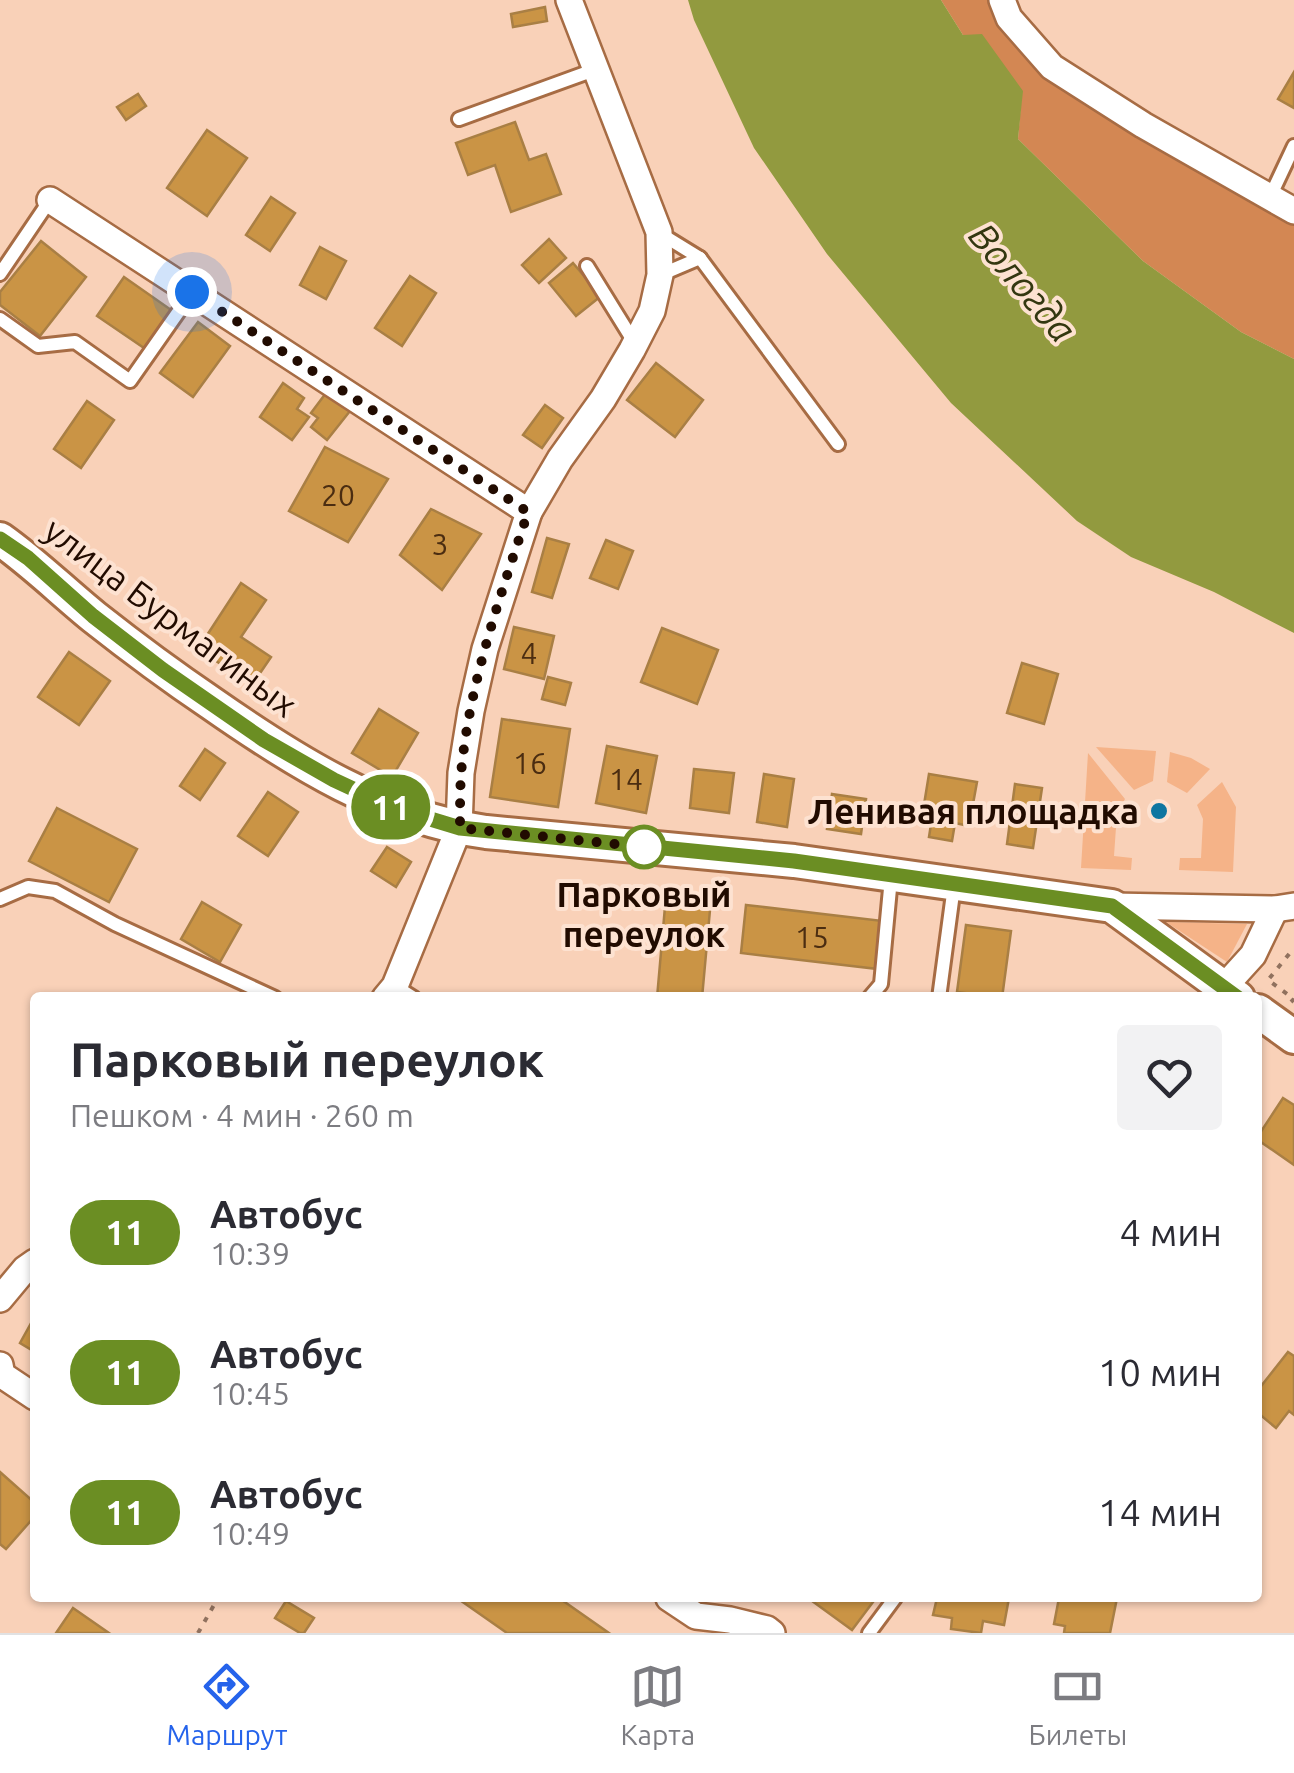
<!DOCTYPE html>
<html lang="ru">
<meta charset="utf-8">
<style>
body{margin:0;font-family:Ubuntu,sans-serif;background:#f2f2f3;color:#2b2b33;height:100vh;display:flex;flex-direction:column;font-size:38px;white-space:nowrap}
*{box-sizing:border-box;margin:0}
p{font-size:32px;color:#7c7c81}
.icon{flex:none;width:55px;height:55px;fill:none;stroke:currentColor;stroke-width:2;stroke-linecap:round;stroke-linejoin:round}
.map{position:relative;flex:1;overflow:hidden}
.details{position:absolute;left:30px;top:992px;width:1232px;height:610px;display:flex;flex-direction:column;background:#fff;border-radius:10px;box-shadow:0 2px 8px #0004}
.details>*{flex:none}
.badge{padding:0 20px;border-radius:32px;font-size:35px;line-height:65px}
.you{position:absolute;width:50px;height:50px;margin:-25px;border:8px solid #fff;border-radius:50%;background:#1a73e8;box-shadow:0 0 0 15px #1a73e833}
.map>.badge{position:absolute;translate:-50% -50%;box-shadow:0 0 0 5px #fff}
.round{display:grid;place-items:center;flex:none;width:105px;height:105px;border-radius:10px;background:#f2f2f3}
.head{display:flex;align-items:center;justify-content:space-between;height:170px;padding:0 40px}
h1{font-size:48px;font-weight:700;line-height:75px}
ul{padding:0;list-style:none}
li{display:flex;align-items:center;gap:30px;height:140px;padding:0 40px}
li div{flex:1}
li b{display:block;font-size:38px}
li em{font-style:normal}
li .badge{min-width:110px;font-weight:700;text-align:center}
.tabs{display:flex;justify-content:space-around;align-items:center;height:140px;border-top:2px solid #e1e1e2;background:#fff;font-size:28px;color:#7c7c81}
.tabs a{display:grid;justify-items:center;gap:5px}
.tabs .selected{color:#2563eb}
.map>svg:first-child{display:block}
.green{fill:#f5b388}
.forest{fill:#d38753}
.water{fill:#929a3f}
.building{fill:#ca9445;stroke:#a97f44;stroke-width:2.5}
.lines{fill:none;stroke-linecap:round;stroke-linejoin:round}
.lane-casing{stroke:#a76c44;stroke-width:18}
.street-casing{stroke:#a76c44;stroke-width:30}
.secondary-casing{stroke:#a76c44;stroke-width:38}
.path{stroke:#90715e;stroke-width:4;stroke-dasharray:5 8;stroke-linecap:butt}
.lane{stroke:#fff;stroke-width:12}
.street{stroke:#fff;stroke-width:25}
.secondary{stroke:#fff;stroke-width:32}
.line-casing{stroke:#fff;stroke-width:22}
.line{stroke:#6b8e23;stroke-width:15}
.walk{stroke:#210b00;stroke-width:10;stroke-dasharray:0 18}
.poi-dot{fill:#0e76a1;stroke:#fde2d1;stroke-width:4}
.stop-dot{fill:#fff;stroke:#6b8e23;stroke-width:5}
.labels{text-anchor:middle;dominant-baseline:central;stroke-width:8;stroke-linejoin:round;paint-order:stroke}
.number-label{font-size:30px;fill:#4b2d11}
.street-label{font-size:35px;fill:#210b00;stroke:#fde2d1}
.poi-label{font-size:35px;font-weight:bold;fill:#210b00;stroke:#fde2d1;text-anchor:end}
.stop-label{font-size:35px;font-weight:bold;fill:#210b00;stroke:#fde2d1}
.water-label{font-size:38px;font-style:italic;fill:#333710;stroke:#fde2d1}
</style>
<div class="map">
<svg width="1294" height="1633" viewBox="0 0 1294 1633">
<rect width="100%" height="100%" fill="#f9d1b8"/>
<g class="green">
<polygon points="1096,747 1156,751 1153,781 1134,790"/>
<polygon points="1170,752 1191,758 1210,769 1187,793 1167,782"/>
<polygon points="1088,753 1125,799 1117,813 1114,856 1132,858 1131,870 1081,868"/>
<polygon points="1222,782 1236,807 1233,872 1179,870 1180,858 1201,858 1203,819 1197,805"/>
<polygon points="1166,922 1247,924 1227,962"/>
</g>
<polygon class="forest" points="941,0 992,0 1138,134 1294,224 1294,359 1241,332 1143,261 1018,139 1022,91 963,35"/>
<polygon class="water" points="688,0 941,0 963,35 982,34 1023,91 1018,139 1143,261 1241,332 1294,359 1294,633 1214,592 1131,557 1077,521 951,403 827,254 754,148 694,20"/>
<g class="building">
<polygon points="545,7 547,21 513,27 511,14"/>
<polygon points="1294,72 1294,108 1278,99"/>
<polygon points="138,94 146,106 126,120 117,107"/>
<polygon points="515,122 529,160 546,154 561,194 511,212 495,165 468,175 456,143"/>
<polygon points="207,130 247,158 207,216 167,188"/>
<polygon points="271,197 295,213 270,251 246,235"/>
<polygon points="549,239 566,258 539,283 522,265"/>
<polygon points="41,241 86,277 40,336 0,305 0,292"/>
<polygon points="320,247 346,261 326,299 300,285"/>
<polygon points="573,263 601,296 576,316 549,283"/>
<polygon points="410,276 436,293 402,346 375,328"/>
<polygon points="124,277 174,312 147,350 97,316"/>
<polygon points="198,322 230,346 193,397 160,373"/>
<polygon points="656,363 703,400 675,437 627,400"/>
<polygon points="283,383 304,398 297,409 309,417 292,440 260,417"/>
<polygon points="326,393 350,411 327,440 311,427 318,418 311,413"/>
<polygon points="87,401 114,420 81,468 54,449"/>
<polygon points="545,405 563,418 542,448 523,435"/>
<polygon points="325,447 388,479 348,542 289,511"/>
<polygon points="431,509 481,534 442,590 400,555"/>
<polygon points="547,538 569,544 552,598 532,592"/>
<polygon points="606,540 633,551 618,589 590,578"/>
<polygon points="241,583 266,600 241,637 271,657 252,685 198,649"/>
<polygon points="514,627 554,636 544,679 504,669"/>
<polygon points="662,628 718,650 697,704 641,682"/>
<polygon points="69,652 110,681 79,725 38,697"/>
<polygon points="1022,663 1058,674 1044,724 1007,713"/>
<polygon points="548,677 571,683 565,705 542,699"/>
<polygon points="379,709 418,733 392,777 352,753"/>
<polygon points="502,719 570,729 558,807 490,797"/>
<polygon points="607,746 657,756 646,813 596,803"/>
<polygon points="205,749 225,763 200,800 180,786"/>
<polygon points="694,769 734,773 729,813 690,808"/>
<polygon points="764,774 794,779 787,827 757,822"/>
<polygon points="929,774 977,782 969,826 955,823 952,841 929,837 932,818 922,817"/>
<polygon points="1015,784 1042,788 1033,848 1007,844"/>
<polygon points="268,792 298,812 268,856 238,836"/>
<polygon points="832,794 866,799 861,834 827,829"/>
<polygon points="57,808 137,849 109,902 29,861"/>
<polygon points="387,847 411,862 396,887 371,871"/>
<polygon points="666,895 711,899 702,998 657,998"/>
<polygon points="202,902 241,925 220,962 181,939"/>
<polygon points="746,905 883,921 878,969 741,953"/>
<polygon points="966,925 1011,931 1002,998 957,992"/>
<polygon points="1283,1098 1294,1105 1294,1165 1258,1140 1258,1136"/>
<polygon points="35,1316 35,1352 20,1343"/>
<polygon points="1288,1352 1294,1356 1294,1415 1289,1411 1276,1428 1258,1413 1258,1390"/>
<polygon points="0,1472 35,1503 35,1516 6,1549 0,1544"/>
<polygon points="457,1598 559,1598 609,1633 507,1633"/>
<polygon points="808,1598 876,1598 852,1630"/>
<polygon points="937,1598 1009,1598 1004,1625 983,1621 981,1633 951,1629 952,1618 933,1615"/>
<polygon points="1059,1598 1117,1598 1110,1633 1064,1633 1065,1626 1054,1624"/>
<polygon points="286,1601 314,1618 304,1633 300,1633 275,1618"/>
<polygon points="73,1608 109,1633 56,1633"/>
</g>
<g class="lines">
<defs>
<g id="lane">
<polyline points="459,119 594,70"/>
<polyline points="1270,197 1294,146"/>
<polyline points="661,234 700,258"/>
<polyline points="587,266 634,342"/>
<polyline points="0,274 50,200"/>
<polyline points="660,275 700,258 838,444"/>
<polyline points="0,319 38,346 75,342 130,381 193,291"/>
<polyline points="0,899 28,887 55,891 115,924 275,998"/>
<polyline points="395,986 414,998"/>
<polyline points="869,998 881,984 891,878"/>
<polyline points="939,998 954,886"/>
<polyline points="869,1633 895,1598"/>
</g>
<g id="street">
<polyline points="1002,0 1009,18 1052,67 1143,125 1294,211"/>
<polyline points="50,200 529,512 485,649 471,711 461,773 459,828 395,986 385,998"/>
<polyline points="529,512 560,459 603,399 632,350 652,311 660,275 659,232 569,0"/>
<polyline points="1112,906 1275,909 1294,906"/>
<polyline points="1214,998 1253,955 1275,909"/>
<polyline points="0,1299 25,1269 35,1262"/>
<polyline points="0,1365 2,1375 35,1397"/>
<polyline points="669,1598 696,1616 730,1620 767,1629 772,1633"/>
</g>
<g id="secondary">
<path d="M0,539C34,563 62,591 94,617C132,647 171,676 211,703C294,761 384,818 486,832L794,861L1112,906L1238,998"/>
<polyline points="1258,1011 1294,1037"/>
</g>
</defs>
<use href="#lane" class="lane-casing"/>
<use href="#street" class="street-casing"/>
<use href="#secondary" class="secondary-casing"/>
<g class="path">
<polyline points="1291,1002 1294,999 1268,980 1294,948"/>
<polyline points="198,1633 218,1598"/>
</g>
<use href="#lane" class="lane"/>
<use href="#street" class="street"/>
<use href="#secondary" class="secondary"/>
</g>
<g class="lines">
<defs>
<polyline id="line" points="0,539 28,558 93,616 163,670 264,740 334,780 394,808 460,828 794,861 1112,906 1238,998"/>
</defs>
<use href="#line" class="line-casing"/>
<use href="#line" class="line"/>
<path class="walk" d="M192,292L528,512C500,597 469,684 461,774C460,792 460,810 460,828L644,847"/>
</g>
<circle class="poi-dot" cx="1159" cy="811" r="10"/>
<circle class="stop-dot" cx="644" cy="847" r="20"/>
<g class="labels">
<g class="number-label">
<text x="338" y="495">20</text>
<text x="440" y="544">3</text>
<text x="529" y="653">4</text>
<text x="530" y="763">16</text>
<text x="626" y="779">14</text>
<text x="812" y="937">15</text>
</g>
<g class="street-label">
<text transform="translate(171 617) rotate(37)">улица Бурмагиных</text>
</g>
<g class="poi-label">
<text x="1139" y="811">Ленивая площадка</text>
</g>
<g class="stop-label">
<text x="644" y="894">Парковый<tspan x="644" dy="40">переулок</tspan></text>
</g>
<g class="water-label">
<text transform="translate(1023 282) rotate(50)">Вологда</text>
</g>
</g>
</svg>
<div class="you" style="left:192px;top:292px"></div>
<b class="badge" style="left:391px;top:807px;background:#6b8e23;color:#fff">11</b>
<section class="details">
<div class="head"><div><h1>Парковый переулок</h1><p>Пешком · 4 мин · 260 m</p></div><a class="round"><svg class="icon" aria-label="heart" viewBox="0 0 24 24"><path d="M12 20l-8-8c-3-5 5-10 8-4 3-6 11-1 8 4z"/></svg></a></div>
<ul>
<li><span class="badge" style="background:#6b8e23;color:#fff">11</span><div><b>Автобус</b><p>10:39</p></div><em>4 мин</em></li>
<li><span class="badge" style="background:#6b8e23;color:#fff">11</span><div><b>Автобус</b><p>10:45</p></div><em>10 мин</em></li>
<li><span class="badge" style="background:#6b8e23;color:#fff">11</span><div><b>Автобус</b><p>10:49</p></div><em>14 мин</em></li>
</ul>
</section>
</div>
<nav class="tabs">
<a class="selected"><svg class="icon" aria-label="directions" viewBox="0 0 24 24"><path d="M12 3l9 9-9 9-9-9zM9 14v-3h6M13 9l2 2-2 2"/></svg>Маршрут</a>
<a><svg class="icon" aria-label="map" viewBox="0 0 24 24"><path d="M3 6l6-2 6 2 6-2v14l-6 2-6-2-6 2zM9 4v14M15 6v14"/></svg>Карта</a>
<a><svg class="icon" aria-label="tickets" viewBox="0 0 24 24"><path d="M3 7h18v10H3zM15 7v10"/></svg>Билеты</a>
</nav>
